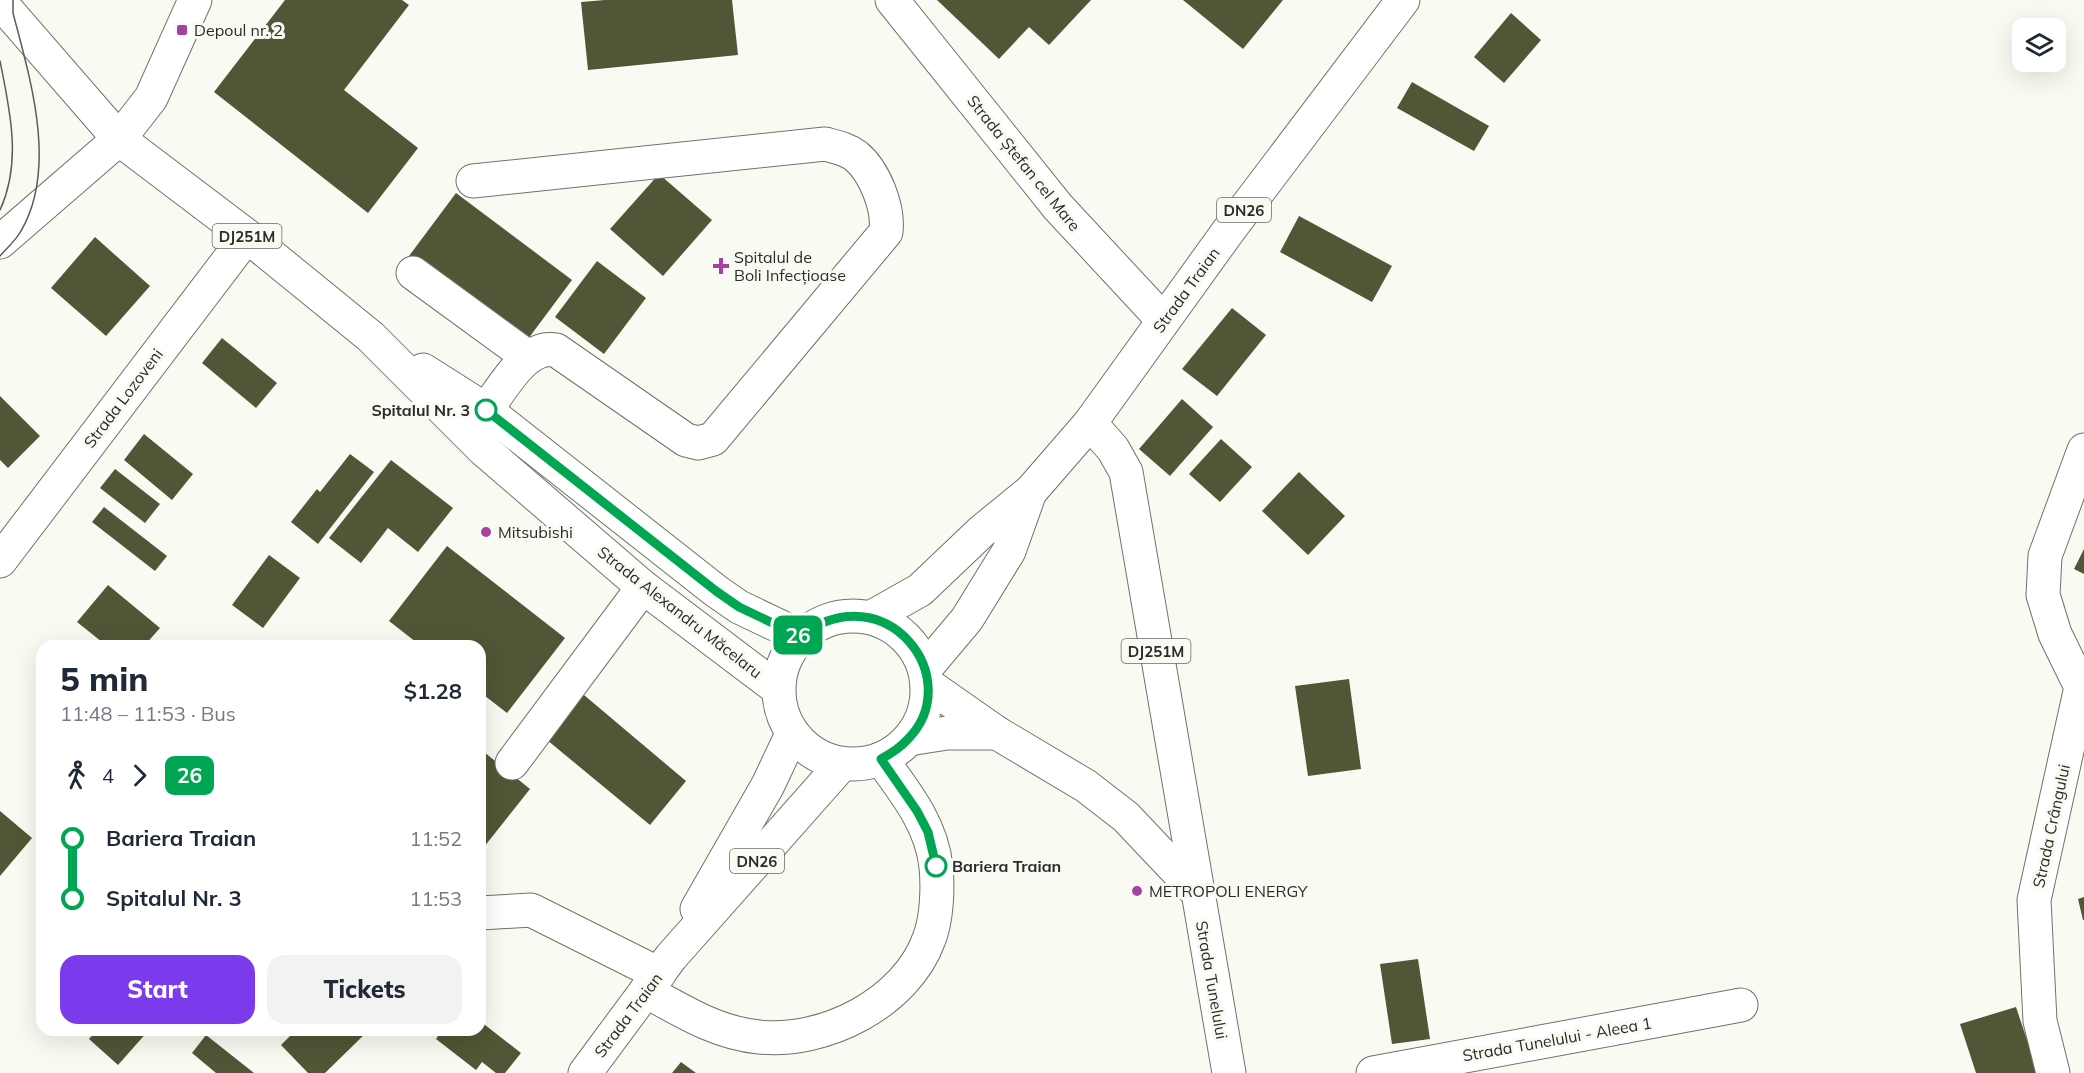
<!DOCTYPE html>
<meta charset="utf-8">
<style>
body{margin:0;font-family:Mulish,sans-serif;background:#f2f2f3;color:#1f2937;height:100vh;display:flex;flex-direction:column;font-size:22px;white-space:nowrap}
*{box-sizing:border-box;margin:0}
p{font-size:20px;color:#747a83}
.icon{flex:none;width:33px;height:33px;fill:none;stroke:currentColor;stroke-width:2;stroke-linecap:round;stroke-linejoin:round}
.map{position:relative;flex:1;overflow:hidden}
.sheet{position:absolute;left:36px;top:640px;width:450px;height:396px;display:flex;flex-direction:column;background:#fff;border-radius:18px;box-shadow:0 6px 24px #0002}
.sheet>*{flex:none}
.badge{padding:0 12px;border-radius:9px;font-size:21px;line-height:39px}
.controls{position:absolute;left:2012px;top:18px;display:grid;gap:12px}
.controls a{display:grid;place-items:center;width:54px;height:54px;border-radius:12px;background:#fff;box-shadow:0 6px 24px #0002;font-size:30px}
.map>.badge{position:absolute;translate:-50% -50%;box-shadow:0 0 0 3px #fff}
.legs{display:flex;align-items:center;gap:9px;height:66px;padding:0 24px;font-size:20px}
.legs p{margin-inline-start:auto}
.headline{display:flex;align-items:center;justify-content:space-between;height:102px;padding:0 24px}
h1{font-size:33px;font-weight:800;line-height:45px}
.button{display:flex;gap:12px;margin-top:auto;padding:12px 24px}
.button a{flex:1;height:69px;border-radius:18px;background:#7c3aed;color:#fff;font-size:24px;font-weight:800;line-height:69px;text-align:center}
.button a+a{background:#f2f2f3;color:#1f2937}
ul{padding:0 24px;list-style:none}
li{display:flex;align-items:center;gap:21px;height:60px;font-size:22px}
li i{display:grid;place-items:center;width:9px;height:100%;margin:0 8px;background:currentColor}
li i::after{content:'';width:15px;height:15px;margin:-8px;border:4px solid;border-radius:50%;background:#fff}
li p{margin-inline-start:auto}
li:first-child i{background:linear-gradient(#0000 50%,currentColor 0)}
li:last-child i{background:linear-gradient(currentColor 50%,#0000 0)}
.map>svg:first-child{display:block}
.building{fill:#515636}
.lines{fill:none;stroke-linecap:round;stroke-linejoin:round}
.minor-casing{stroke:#71726b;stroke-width:35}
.major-casing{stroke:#71726b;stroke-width:35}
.highway-casing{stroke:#71726b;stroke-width:35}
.minor{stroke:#fff;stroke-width:33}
.major{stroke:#fff;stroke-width:33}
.highway{stroke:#fff;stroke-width:33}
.tram{stroke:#5c5d59;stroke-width:1.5}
.line-1-casing{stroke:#fff;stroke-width:14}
.line-1{stroke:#00a651;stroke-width:9}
.poi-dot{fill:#a740a3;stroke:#f9fbf2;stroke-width:2}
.stop-1-dot{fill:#fff;stroke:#00a651;stroke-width:3}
.labels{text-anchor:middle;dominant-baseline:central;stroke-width:6;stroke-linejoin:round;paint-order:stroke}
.shield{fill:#f9fbf2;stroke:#696a65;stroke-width:1.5}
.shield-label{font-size:15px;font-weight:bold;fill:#2b2c29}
.poi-label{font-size:16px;fill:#2b2c29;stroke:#f9fbf2;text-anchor:start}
.street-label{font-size:16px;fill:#2b2c29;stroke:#f9fbf2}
.stop-label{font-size:16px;font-weight:bold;fill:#2b2c29;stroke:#f9fbf2;text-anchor:end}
</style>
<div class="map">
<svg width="2084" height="1073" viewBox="0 0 2084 1073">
<rect width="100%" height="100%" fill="#f9fbf2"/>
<g class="building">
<polygon points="285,0 402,0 409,5 344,90 418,148 368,213 214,92"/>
<polygon points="605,0 732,0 738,55 588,70 581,2"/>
<polygon points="937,0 1091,0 1049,45 1029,27 999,59"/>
<polygon points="1183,0 1283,0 1243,49"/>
<polygon points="1511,13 1541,40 1504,83 1474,57"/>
<polygon points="1412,82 1489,126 1474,151 1397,108"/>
<polygon points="659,174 712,220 663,276 610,229"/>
<polygon points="456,193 572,280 525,343 409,256"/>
<polygon points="1299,216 1392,266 1372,302 1280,252"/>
<polygon points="95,237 150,286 106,336 51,288"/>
<polygon points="597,261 646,298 604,354 555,317"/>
<polygon points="1232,308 1266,335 1217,396 1182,369"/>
<polygon points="222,338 277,383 256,408 202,363"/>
<polygon points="0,396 40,436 8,468 0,460"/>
<polygon points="1182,399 1213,427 1170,476 1139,449"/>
<polygon points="144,434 193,474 172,500 124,460"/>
<polygon points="1221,439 1252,467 1220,502 1189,474"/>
<polygon points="350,454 374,472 318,544 291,522 317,489 320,492"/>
<polygon points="391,460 453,508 418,552 388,528 361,563 329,538"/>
<polygon points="115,469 160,504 145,523 100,488"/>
<polygon points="1299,472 1345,516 1308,555 1262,511"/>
<polygon points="104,507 167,556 155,571 92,522"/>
<polygon points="447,546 565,638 507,713 480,692 480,646 421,646 389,621"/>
<polygon points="2084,549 2084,574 2074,569"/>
<polygon points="269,555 300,578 263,628 232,605"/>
<polygon points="108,585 160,628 144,646 107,646 77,622"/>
<polygon points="1349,679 1361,769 1308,776 1295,686"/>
<polygon points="578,690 686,781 650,825 541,735"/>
<polygon points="484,752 530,789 480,852 480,757"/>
<polygon points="0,811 32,838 0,876"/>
<polygon points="2084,897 2084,920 2083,920 2078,899"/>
<polygon points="1418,959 1430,1039 1392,1044 1380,964"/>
<polygon points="2016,1007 2038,1073 1976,1073 1960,1024"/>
<polygon points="480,1021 521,1053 505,1073 496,1073 482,1062 476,1070 436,1039 442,1030 480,1030"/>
<polygon points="97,1030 149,1030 118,1065 89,1039"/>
<polygon points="296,1030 369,1030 325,1073 308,1073 281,1045"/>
<polygon points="206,1035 254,1073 216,1073 192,1053"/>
<polygon points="681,1062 696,1073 672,1073"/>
</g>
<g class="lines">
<defs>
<g id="minor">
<polyline points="892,0 1058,207 1163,320"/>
<polyline points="0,2 119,139 151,98 195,0"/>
<path d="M473,181L825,144C836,147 847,149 856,156C875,172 889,208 886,232L713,439L698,443L686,440L556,350C525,344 503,388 486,410"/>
<polyline points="413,273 528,357"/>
<polyline points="0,561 247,236"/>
<polyline points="512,763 643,587"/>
<polyline points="480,913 531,910 659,974"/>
<path d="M646,991C682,1011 717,1033 759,1037C824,1044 906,1003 929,939C937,919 938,888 936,867C932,825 905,792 881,759"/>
<polyline points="1373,1073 1741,1005"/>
<polyline points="2053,1073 2040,1021 2034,900 2081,687 2055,634 2043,595 2045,556 2084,450"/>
</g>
<g id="major">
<polyline points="872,617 920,590 982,531 1031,491 1090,423 1229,230 1403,0"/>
<polyline points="925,669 967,619 1009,551 1030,492"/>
<polyline points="697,909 768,785 792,734"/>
<polyline points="585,1073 671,957 842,764"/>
</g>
<g id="highway">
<polyline points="0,242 119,139 247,236 371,337 484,450 643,587 778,689"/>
<polyline points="423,370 486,410 716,591 739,607 800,636"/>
<polyline points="1090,423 1113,449 1126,472 1229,1073"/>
<circle cx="853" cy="690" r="74"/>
<polyline points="927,684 997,733 1086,786 1126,817 1196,891"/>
<polyline points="909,739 947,733 997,733"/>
</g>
</defs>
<use href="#minor" class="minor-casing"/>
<use href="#major" class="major-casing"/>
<use href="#highway" class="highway-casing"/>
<use href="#minor" class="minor"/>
<use href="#major" class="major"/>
<use href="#highway" class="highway"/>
<g class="tram">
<path d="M0,61C10,111 22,162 0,210"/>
<path d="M0,256C7,248 16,240 21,231C58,168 30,78 13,13V0"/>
</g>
</g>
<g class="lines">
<defs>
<path id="line-1" d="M486,410L716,591L739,607L800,636C887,572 968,680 907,740C900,748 890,754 881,759L917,811L928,832L936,866"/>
</defs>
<use href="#line-1" class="line-1-casing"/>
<use href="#line-1" class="line-1"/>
</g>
<g class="poi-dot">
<rect x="176" y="24" width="12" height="12" rx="3"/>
<path d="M718 257h6v6h6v6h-6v6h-6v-6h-6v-6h6z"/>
<circle cx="486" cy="532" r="6"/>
<circle cx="1137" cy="891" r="6"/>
</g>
<g class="stop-1-dot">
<circle cx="486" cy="410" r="10"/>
<circle cx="936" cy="866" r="10"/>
</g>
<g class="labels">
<g class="shield">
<rect x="1217" y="198" width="54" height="24" rx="4.5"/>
<rect x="212.5" y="224" width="69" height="24" rx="4.5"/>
<rect x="1121.5" y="639" width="69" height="24" rx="4.5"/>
<rect x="730" y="849" width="54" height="24" rx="4.5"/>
</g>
<g class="shield-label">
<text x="1244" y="210">DN26</text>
<text x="247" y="236">DJ251M</text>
<text x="1156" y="651">DJ251M</text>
<text x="757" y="861">DN26</text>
</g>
<g class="poi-label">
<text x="194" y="30">Depoul nr. 2</text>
<text x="734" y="257">Spitalul de<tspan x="734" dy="18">Boli Infecțioase</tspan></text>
<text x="498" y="532">Mitsubishi</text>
<text x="1149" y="891">METROPOLI ENERGY</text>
</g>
<g class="street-label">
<text transform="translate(1024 163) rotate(51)">Strada Ștefan cel Mare</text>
<text transform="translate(1186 290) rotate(-54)">Strada Traian</text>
<text transform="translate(123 398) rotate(-53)">Strada Lozoveni</text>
<text transform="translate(680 612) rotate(38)">Strada Alexandru Măcelaru</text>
<text transform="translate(2051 826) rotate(-78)">Strada Crângului</text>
<text transform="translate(1212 980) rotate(80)">Strada Tunelului</text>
<text transform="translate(628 1015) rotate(-53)">Strada Traian</text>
<text transform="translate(1557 1039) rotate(-10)">Strada Tunelului - Aleea 1</text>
</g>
<g class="stop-label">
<text x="470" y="410">Spitalul Nr. 3</text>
<text x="952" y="866" text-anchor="start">Bariera Traian</text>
</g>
</g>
</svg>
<div class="controls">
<a><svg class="icon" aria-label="layers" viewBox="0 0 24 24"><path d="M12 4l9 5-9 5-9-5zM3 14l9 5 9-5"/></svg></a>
</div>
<b class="badge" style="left:798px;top:635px;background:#00a651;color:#fff">26</b>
<section class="sheet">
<div class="headline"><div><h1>5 min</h1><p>11:48 – 11:53 · Bus</p></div><b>$1.28</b></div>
<div class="legs"><svg class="icon" aria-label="walk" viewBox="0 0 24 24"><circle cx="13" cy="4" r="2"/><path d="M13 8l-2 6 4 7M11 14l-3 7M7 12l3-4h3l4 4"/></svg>4<svg class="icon" aria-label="forward" viewBox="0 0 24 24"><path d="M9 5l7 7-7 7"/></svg><b class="badge" style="background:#00a651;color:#fff">26</b></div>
<ul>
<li><i style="color:#00a651"></i><b>Bariera Traian</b><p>11:52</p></li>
<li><i style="color:#00a651"></i><b>Spitalul Nr. 3</b><p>11:53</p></li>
</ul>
<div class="button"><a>Start</a><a>Tickets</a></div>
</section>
</div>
